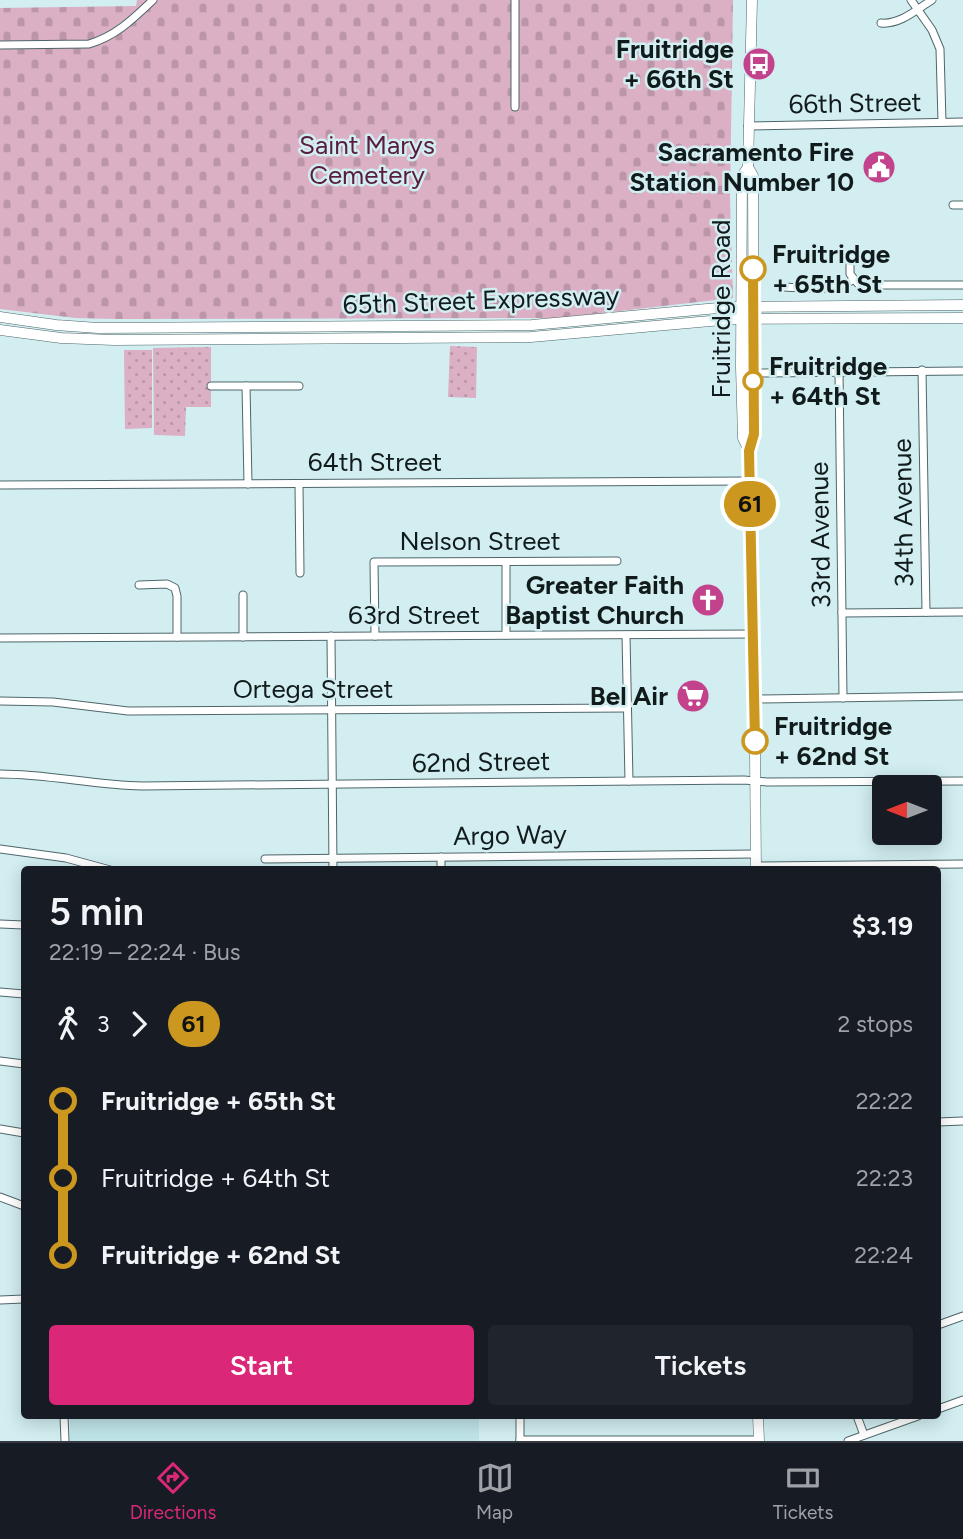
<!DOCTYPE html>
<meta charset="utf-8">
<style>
body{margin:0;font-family:Figtree,sans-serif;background:#20242c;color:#f1f3f6;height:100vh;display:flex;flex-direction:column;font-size:26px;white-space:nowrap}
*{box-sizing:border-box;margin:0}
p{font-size:23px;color:#9ea1a6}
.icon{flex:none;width:38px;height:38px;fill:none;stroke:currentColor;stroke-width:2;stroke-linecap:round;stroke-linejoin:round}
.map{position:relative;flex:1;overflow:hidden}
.side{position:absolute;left:21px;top:866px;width:920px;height:553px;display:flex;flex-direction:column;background:#171b24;border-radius:7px;box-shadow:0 4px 18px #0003}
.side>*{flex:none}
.badge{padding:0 14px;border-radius:23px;font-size:24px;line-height:46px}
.needle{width:46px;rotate:270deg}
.buttons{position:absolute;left:872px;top:775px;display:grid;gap:14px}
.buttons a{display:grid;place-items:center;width:70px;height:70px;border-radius:7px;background:#171b24;box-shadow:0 4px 18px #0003;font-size:35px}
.map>.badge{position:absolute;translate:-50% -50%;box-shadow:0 0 0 4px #fff}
.legs{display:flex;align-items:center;gap:10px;height:77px;padding:0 28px;font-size:23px}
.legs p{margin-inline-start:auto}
.overview{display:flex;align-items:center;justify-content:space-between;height:119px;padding:0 28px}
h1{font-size:38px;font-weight:600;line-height:52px}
.cta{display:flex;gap:14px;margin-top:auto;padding:14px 28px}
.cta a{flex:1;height:80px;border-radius:7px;background:#db2777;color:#fff;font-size:28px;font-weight:600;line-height:80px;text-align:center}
.cta a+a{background:#20242c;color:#f1f3f6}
ul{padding:0 28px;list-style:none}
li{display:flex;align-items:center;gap:24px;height:77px;font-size:26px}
li i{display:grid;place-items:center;width:10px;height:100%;margin:0 9px;background:currentColor}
li i::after{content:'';width:18px;height:18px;margin:-9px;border:5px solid;border-radius:50%;background:#171b24}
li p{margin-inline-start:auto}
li:first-child i{background:linear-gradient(#0000 50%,currentColor 0)}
li:last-child i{background:linear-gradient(currentColor 50%,#0000 0)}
.tab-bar{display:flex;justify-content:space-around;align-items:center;height:98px;border-top:2px solid #363941;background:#171b24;font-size:19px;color:#9ea1a6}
.tab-bar a{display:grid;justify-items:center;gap:4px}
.tab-bar .active{color:#db2777}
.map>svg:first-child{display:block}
.built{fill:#bfe4e8}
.green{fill:url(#green-dots)}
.cemetery{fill:url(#cemetery-stones)}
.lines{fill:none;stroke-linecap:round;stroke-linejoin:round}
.street-casing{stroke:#4e6669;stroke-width:9}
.secondary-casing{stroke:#4e6669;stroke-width:11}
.street{stroke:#fff;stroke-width:7}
.secondary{stroke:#fff;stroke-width:10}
.line-1-casing{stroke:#fff;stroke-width:16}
.line-1{stroke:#cb971e;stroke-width:10}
.stop-1-dot{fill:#fff;stroke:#cb971e;stroke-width:3.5}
.labels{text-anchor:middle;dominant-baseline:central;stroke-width:5;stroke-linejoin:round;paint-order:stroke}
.poi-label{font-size:26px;font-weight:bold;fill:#111b1c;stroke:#d2eef1;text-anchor:end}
.street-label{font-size:26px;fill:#111b1c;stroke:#d2eef1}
.park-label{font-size:26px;fill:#591b3e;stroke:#d2eef1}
.stop-label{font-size:26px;font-weight:bold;fill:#111b1c;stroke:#d2eef1;text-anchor:start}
</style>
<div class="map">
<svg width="963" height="1441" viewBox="0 0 963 1441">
<defs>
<pattern id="green-dots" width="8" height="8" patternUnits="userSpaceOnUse" patternTransform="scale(1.75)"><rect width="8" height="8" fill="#dbafc4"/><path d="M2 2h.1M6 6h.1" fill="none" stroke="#bb96a8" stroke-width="1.8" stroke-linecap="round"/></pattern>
<pattern id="cemetery-stones" width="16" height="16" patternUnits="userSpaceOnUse" patternTransform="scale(1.75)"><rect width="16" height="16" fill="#dbafc4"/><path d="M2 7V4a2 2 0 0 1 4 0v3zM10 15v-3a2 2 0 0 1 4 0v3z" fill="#bb96a8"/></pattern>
</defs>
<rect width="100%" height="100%" fill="#d2eef1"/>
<rect class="built" x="70" y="1416" width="409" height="25"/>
<g class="green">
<polygon points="450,346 477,347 476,398 448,397"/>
<polygon points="211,347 211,407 186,407 185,436 154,435 153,348"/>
<polygon points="124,350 152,350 152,428 125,429"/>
</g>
<polygon class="cemetery" points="137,0 733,0 730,199 733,298 559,318 116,319 75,318 0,309 0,8 136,6"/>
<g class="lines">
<defs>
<g id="street">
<polyline points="911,0 932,30 940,49 942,122"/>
<path d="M881,23C900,25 917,9 932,0"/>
<path d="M0,45L89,44C116,36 133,19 153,0"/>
<polyline points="515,107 515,0"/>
<polyline points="748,126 963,122"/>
<polyline points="953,205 963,205"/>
<polyline points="850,258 850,274 859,285 963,285"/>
<path d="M784,287C807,288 832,292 853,280"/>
<polyline points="922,370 926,612"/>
<polyline points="839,372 843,698"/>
<polyline points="753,373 963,371"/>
<polyline points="211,386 299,386"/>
<polyline points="246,386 248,484"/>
<polyline points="299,484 300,573"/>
<polyline points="0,485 749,481"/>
<polyline points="506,562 506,635"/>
<polyline points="139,585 167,584 175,588 177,596 177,637"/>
<polyline points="243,595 243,637"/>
<polyline points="842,613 963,612"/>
<polyline points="626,635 629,781"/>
<polyline points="331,636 333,870"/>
<polyline points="375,636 374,562 617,561"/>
<polyline points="0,638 754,634"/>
<polyline points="754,699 963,696"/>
<polyline points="0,701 53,702 128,711 627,708"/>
<path d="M0,774C48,774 94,785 142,786L744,780L767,782L963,781"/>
<polyline points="0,849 66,858 110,870"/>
<polyline points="441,857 441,870"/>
<polyline points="265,859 756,854"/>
<polyline points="756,866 963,864"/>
<polyline points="0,924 24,925"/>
<polyline points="0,992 24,994"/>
<polyline points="0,1061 24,1064"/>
<polyline points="938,1122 963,1121"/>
<polyline points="0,1129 24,1133"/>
<polyline points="0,1197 24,1206"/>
<polyline points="0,1300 24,1299"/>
<polyline points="938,1325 963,1316"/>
<polyline points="938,1409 963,1400"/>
<polyline points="64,1416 65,1441"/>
<polyline points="520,1416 520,1441"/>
<polyline points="857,1416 864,1435"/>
<polyline points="520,1440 759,1440"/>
<polyline points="848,1441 918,1416"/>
</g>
<g id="secondary">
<polyline points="748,167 753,176 754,434 749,451 754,634 756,870"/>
<polyline points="0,317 56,325 98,328 532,325 729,307 963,305"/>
<polyline points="0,330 61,338 114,340 531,337 733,319 963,318"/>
<polyline points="749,451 743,438 741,367 742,176 748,167 752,0"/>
<polyline points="758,1416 759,1441"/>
</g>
</defs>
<use href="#street" class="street-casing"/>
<use href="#secondary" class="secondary-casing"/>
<use href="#street" class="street"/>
<use href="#secondary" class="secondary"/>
</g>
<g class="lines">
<defs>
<polyline id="line-1" points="753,269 754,434 749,451 755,741"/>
</defs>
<use href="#line-1" class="line-1-casing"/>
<use href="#line-1" class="line-1"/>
</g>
<defs>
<symbol id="bus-disc" viewBox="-11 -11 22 22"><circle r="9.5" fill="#c3428c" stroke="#d2eef1"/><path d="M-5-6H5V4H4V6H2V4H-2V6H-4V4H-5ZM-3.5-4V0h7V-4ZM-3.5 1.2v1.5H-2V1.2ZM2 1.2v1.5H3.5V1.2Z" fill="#fff"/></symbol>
<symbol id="civic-disc" viewBox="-11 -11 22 22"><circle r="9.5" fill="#c3428c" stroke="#d2eef1"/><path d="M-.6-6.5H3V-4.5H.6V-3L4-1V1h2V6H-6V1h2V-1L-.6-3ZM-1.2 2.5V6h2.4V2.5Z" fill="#fff"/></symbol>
<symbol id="church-disc" viewBox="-11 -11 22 22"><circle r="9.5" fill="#c3428c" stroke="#d2eef1"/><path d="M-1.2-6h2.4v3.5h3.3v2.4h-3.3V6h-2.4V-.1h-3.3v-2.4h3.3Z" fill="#fff"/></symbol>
<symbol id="supermarket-disc" viewBox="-11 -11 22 22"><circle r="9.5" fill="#c3428c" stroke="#d2eef1"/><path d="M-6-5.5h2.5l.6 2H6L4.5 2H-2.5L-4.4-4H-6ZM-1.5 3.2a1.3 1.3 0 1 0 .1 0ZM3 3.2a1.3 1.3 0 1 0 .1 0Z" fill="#fff"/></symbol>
</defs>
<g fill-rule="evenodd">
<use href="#bus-disc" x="740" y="45" width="38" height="38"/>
<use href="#civic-disc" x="860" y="148" width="38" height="38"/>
<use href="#church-disc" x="689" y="581" width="38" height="38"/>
<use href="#supermarket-disc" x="674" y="677" width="38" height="38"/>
</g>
<g class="stop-1-dot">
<circle cx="753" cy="269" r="12"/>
<circle cx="753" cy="381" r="9"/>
<circle cx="755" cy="741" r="12"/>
</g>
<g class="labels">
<g class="poi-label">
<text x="734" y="49">Fruitridge<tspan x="734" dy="30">+ 66th St</tspan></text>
<text x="854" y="152">Sacramento Fire<tspan x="854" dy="30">Station Number 10</tspan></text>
<text x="684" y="585">Greater Faith<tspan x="684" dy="30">Baptist Church</tspan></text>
<text x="668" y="696">Bel Air</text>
</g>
<g class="street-label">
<text transform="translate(855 103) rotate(-1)">66th Street</text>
<text transform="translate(481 300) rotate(-2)">65th Street Expressway</text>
<text transform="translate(721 309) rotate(-90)">Fruitridge Road</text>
<text x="375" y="462">64th Street</text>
<text transform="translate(903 513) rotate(-91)">34th Avenue</text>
<text transform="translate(820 535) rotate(-91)">33rd Avenue</text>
<text x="480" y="541">Nelson Street</text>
<text x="414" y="615">63rd Street</text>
<text x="313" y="689">Ortega Street</text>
<text transform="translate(481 762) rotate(-1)">62nd Street</text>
<text transform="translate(510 835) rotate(-1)">Argo Way</text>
</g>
<g class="park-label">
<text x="367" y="145">Saint Marys<tspan x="367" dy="30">Cemetery</tspan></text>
</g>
<g class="stop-label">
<text x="772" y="254">Fruitridge<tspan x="772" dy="30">+ 65th St</tspan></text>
<text x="769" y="366">Fruitridge<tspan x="769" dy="30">+ 64th St</tspan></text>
<text x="774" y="726">Fruitridge<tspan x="774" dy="30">+ 62nd St</tspan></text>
</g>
</g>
</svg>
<div class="buttons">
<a><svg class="needle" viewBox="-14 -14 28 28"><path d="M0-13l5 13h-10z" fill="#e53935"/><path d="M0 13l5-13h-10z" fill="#9ea1a6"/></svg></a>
</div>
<b class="badge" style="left:750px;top:504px;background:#cb971e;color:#111">61</b>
<section class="side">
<div class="overview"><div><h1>5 min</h1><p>22:19 – 22:24 · Bus</p></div><b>$3.19</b></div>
<div class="legs"><svg class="icon" aria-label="walk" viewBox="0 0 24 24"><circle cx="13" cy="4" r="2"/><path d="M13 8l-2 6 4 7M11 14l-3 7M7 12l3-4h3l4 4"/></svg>3<svg class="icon" aria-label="forward" viewBox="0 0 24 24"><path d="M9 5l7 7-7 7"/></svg><b class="badge" style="background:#cb971e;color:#111">61</b><p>2 stops</p></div>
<ul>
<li><i style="color:#cb971e"></i><b>Fruitridge + 65th St</b><p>22:22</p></li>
<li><i style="color:#cb971e"></i><span>Fruitridge + 64th St</span><p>22:23</p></li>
<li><i style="color:#cb971e"></i><b>Fruitridge + 62nd St</b><p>22:24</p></li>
</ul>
<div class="cta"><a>Start</a><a>Tickets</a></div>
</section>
</div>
<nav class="tab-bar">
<a class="active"><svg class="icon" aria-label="directions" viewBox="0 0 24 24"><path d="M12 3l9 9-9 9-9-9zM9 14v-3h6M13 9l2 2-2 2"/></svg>Directions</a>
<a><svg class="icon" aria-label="map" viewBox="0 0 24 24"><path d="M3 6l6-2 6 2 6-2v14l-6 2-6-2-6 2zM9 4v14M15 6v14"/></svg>Map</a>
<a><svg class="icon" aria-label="tickets" viewBox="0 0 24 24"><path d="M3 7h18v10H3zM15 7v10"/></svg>Tickets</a>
</nav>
